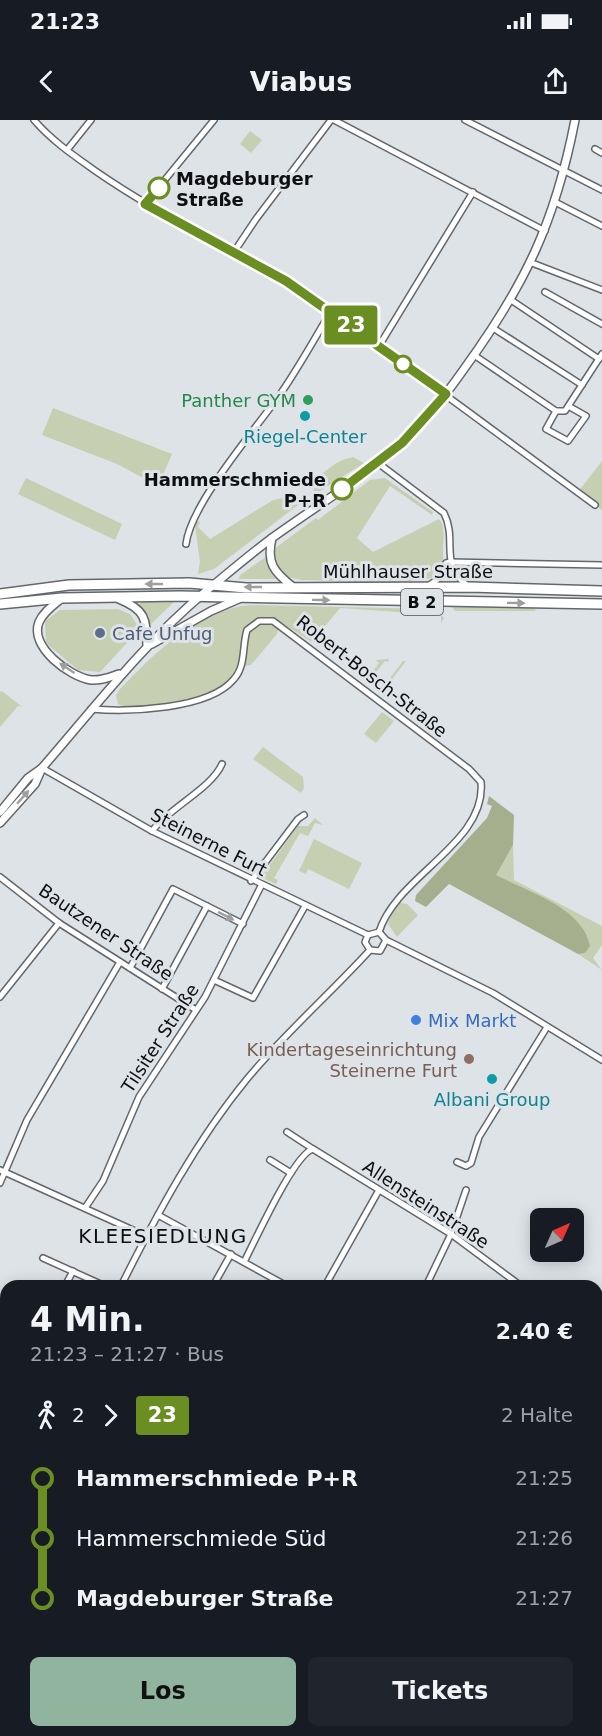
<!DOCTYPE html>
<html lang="de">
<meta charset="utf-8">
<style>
body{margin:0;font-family:"DejaVu Sans",sans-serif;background:#20242c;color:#f1f3f6;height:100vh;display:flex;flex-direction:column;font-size:22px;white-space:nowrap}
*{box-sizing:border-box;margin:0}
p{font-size:20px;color:#9ea1a6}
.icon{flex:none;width:33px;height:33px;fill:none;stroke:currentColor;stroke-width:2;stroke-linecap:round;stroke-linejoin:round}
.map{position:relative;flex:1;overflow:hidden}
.panel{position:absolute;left:0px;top:1160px;width:603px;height:458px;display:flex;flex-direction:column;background:#171b24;border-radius:18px 18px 0 0;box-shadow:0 3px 15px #0003}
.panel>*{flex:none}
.badge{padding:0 12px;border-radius:4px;font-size:21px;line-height:39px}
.needle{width:39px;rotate:45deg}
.fabs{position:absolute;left:530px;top:1088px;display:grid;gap:12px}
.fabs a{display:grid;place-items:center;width:54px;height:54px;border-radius:9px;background:#171b24;box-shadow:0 3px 15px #0003;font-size:30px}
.map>.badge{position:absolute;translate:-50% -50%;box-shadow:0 0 0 3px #fff}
.legs{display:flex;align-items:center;gap:9px;height:66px;padding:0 30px;font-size:20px}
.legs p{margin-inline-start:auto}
.head{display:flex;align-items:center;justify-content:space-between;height:102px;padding:0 30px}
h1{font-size:33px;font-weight:700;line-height:45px}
.primary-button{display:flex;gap:12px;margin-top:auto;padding:12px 30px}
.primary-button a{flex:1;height:69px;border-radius:9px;background:#91b49e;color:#111;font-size:24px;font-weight:700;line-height:69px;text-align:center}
.primary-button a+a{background:#20242c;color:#f1f3f6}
ul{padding:0 30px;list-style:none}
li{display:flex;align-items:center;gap:21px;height:60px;font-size:22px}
li i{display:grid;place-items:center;width:9px;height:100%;margin:0 8px;background:currentColor}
li i::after{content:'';width:15px;height:15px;margin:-8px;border:4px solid;border-radius:50%;background:#171b24}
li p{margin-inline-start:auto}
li:first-child i{background:linear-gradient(#0000 50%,currentColor 0)}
li:last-child i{background:linear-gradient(currentColor 50%,#0000 0)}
.status{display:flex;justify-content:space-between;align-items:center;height:42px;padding:0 30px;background:#171b24;direction:ltr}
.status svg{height:16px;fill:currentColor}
header{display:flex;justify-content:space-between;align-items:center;height:78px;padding:0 30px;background:#171b24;font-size:27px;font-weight:700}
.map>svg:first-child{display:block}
.green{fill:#c6cfb1}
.forest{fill:#a5af8d}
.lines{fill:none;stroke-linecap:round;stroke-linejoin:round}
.stream{stroke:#a0cbd8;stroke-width:2}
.minor-casing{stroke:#63676b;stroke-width:8}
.tertiary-casing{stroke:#63676b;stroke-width:10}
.primary-casing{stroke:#63676b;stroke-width:12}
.minor{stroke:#fff;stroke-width:5}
.tertiary{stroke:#fff;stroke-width:7}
.primary{stroke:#fff;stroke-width:9}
.oneway{fill:#9f9fa0}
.line-1-casing{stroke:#fff;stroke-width:14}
.line-1{stroke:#6b8e23;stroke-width:9}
.stop-1-dot{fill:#fff;stroke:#6b8e23;stroke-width:3}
.leisure-dot{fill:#2e9e5b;stroke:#dee3e8;stroke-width:2}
.culture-dot{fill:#0f9aa8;stroke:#dee3e8;stroke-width:2}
.service-dot{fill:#5c6f8a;stroke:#dee3e8;stroke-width:2}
.shop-dot{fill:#3f7fe0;stroke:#dee3e8;stroke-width:2}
.education-dot{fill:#8d6e63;stroke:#dee3e8;stroke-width:2}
.labels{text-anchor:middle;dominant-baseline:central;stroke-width:6;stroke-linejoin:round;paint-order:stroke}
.shield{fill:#dee3e8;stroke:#4c4f52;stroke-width:1.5}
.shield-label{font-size:16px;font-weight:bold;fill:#0e0f11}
.stop-label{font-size:18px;font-weight:bold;fill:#0e0f11;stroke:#dee3e8;text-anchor:start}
.leisure-label{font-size:18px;fill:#27864d;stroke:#dee3e8;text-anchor:end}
.culture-label{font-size:18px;fill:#0d838f;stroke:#dee3e8}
.street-label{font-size:18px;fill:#0e0f11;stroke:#dee3e8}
.service-label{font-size:18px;fill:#4e5e75;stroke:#dee3e8;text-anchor:start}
.shop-label{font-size:18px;fill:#366cbe;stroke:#dee3e8;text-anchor:start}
.education-label{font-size:18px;fill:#785e54;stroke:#dee3e8;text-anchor:end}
.neighbourhood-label{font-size:20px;letter-spacing:1.5px;fill:#0e0f11;stroke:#dee3e8}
</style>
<div class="status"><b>21:23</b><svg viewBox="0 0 49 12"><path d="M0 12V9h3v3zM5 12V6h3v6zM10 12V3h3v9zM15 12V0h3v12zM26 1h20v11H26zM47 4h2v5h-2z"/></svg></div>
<header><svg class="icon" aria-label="back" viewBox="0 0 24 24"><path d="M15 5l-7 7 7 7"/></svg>Viabus<svg class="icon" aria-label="share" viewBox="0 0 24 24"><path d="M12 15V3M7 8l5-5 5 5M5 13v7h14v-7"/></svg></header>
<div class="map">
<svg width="602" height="1616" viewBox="0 0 602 1616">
<rect width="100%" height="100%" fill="#dee3e8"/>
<g class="green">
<polygon points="250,11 262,20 251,33 240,24"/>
<polygon points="53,288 172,334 158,366 117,344 42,315"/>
<path d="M353,337L364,343L314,375L313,366C321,352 337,340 353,337Z"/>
<polygon points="602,341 602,390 578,372"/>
<polygon points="26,358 122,404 115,420 18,374"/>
<path d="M385,358L433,392L432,395L390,366L357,418L373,432L439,399C446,406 443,421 443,430C443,438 444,446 439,453C426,469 327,460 302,460L287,457L277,449L274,429L316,398L318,400L370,360Z"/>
<polygon points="294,376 302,382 214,449 198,454 200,442 195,405 198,401 200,402 198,407 210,419 273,380"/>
<polygon points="266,437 276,459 239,459 240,455"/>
<polygon points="141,482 174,482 150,505 147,494 139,485"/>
<path d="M249,485L431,489L438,491L444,498L441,503V495L340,488L312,522L280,502L277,514L251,545L239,547C232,558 223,567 211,572C196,579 131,593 118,584L116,575L120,569C155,533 196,491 249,485Z"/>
<polygon points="451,486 533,486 536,491 455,491"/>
<polygon points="118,489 130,494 140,509 100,552 78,550 46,523 45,501 60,490"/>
<polygon points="388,539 389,542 385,541 369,561 381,570 403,541 406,541 383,571 384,575 363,559 367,559 379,543 376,540"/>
<polygon points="2,571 22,587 18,586 0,607 0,572"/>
<polygon points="382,592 394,601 376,623 364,614"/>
<polygon points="263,627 303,657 304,668 301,673 253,639"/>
<polygon points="315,698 323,705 315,703 308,716 300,713 274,758 278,760 276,764 265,759 264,753 298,706 308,706"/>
<polygon points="314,719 362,743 349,769 308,749 306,754 299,751"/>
<polygon points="513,725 514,760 602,806 602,825 593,838 602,850 578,834 585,833 580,805 564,790 495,755"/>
<polygon points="400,783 407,784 418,795 397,817 388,804 392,793"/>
</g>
<path class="forest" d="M489,676L514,695L513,725L496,755C526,771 583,787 590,826L585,833L578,834L449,764L426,787L415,781L416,775L487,698L492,686L487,684Z"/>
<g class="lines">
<g class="stream">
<polyline points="597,1436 602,1429"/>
<polyline points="476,1612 476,1611"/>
</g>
<defs>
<g id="minor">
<path d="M34,0C51,20 73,35 94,50C170,103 255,139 331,191L595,385"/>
<polyline points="334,0 545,111"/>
<polyline points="465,0 602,70"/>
<polyline points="595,29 602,33"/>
<polyline points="67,30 91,0"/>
<polyline points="555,82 602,106"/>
<polyline points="145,84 214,0"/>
<polyline points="234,132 256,99 331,0"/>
<polyline points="532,143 602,170"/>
<polyline points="545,172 602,204"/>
<polyline points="511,180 599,239"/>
<polyline points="493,208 582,265"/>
<polyline points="379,226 473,72"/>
<polyline points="474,235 556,291 565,291 602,234"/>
<polyline points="556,291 546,309 568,321 586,296 570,287"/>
<path d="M378,343L444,393C458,421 438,444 468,466"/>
<path d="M186,424C191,383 256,309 281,273C299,247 315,218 331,191"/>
<polyline points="450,442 602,445"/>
<polyline points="428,466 438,459 446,443 450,442"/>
<path d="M91,589C127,592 209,590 234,559C246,546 242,526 247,510L259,501H273L469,649L481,662C487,723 396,756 379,812"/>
<polyline points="42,648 152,711 368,815"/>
<path d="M152,711C170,687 211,669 222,644"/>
<polyline points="0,757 59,803 196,890"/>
<polyline points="251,761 298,699 304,695"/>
<polyline points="368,815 379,812 386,820 493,873 602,940"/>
<polyline points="368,815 365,822 370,830"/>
<polyline points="370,830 380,831 386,820"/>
<polyline points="130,848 173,769 243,804"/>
<polyline points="214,860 253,878 305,786"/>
<polyline points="162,869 207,786"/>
<polyline points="0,877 59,803"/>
<polyline points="287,1012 313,1029"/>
<polyline points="270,1040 291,1053"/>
<polyline points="457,1042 466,1046 471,1043 479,1017 547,907"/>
<polyline points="0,1050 146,1116"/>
<polyline points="0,1063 27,1000 120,842"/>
<polyline points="85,1088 103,1061 139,977 205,877 261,766"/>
<polyline points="158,1095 287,1166"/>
<polyline points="43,1138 105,1166"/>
<path d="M244,1142C255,1121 294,1034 313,1029L451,1114L521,1166"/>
<polyline points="65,1166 73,1151"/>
<path d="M121,1166C157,1094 196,1021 247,959C285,913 330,874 370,830"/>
<polyline points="213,1166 231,1134"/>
<polyline points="325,1166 379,1070"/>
<polyline points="426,1166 451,1114 466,1070"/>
<polyline points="597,1210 602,1213"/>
<polyline points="0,1265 6,1269"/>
<polyline points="597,1286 602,1273"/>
<polyline points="0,1327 6,1330"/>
<polyline points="0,1531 6,1510"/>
<polyline points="0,1567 6,1569"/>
<polyline points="597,1571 602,1567"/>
<polyline points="154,1611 170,1616"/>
<polyline points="533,1616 541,1611"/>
</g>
<g id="tertiary">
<path d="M272,418C266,443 274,452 293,467"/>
<path d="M62,478C54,485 44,491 39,502C29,527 70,557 91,560C101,561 110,557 119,554"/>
<path d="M119,479C146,490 146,499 147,525"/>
<polyline points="152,524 211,491 241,478"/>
<path d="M0,692L28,658L42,648C95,587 143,524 205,472C227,454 249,435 272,418C312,389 355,363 393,331C421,307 443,279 464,249C525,165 555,103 575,0"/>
<polyline points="0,703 35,664 42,648"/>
</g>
<g id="primary">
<polyline points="0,474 69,465 189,463 246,468 470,467 602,471"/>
<polyline points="0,484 62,478 180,476 602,484"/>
</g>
</defs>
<use href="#minor" class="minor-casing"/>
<use href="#tertiary" class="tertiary-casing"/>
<use href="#primary" class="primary-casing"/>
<use href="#minor" class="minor"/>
<use href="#tertiary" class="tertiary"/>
<use href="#primary" class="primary"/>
</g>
<defs><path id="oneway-solid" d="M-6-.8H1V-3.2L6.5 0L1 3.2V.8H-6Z" transform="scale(1.5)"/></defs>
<g class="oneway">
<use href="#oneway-solid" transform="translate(154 464) rotate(180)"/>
<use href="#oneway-solid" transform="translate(253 467) rotate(-180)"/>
<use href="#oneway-solid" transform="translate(321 480) rotate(1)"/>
<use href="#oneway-solid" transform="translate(516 483) rotate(1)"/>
<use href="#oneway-solid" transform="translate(67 548) rotate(-146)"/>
<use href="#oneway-solid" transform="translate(23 677) rotate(-49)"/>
<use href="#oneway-solid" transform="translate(226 796) rotate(27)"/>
</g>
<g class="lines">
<defs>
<polyline id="line-1" points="159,68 145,84 286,161 446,274 402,323 342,369"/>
</defs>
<use href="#line-1" class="line-1-casing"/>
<use href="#line-1" class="line-1"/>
</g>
<g class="stop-1-dot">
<circle cx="159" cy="68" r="10"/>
<circle cx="403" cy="244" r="8"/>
<circle cx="342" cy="369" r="10"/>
</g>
<circle class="leisure-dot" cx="308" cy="280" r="6"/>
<g class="culture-dot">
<circle cx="305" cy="296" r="6"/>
<circle cx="492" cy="959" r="6"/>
</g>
<circle class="service-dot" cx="100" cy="513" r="6"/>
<circle class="shop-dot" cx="416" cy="900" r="6"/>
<circle class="education-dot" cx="469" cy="939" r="6"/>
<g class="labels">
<rect class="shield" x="401" y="469" width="42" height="26" rx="4.5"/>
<g class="shield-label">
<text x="422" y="482">B 2</text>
</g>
<g class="stop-label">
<text x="176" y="58">Magdeburger<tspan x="176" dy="21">Straße</tspan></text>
<text x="326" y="359" text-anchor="end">Hammerschmiede<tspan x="326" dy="21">P+R</tspan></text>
</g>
<g class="leisure-label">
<text x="296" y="280">Panther GYM</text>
</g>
<g class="culture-label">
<text x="305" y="316">Riegel-Center</text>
<text x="492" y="979">Albani Group</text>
</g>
<g class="street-label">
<text x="408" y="451">Mühlhauser Straße</text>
<text transform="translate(372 556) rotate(38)">Robert-Bosch-Straße</text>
<text transform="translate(209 722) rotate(27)">Steinerne Furt</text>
<text transform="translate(106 812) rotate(34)">Bautzener Straße</text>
<text transform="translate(160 918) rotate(-57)">Tilsiter Straße</text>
<text transform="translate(426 1084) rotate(33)">Allensteinstraße</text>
</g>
<g class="service-label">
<text x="112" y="513">Cafe Unfug</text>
</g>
<g class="shop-label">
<text x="428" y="900">Mix Markt</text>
</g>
<g class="education-label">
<text x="457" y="929">Kindertageseinrichtung<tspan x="457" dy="21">Steinerne Furt</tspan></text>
</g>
<g class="neighbourhood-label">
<text x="163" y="1116">KLEESIEDLUNG</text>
</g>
</g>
</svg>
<div class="fabs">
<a><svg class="needle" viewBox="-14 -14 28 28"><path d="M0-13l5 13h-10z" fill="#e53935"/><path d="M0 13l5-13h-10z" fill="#9ea1a6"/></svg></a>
</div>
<b class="badge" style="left:351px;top:205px;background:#6b8e23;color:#fff">23</b>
<section class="panel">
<div class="head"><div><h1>4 Min.</h1><p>21:23 – 21:27 · Bus</p></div><b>2.40 €</b></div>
<div class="legs"><svg class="icon" aria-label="walk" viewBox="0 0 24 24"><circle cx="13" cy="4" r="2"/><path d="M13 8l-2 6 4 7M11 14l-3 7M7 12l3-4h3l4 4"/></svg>2<svg class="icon" aria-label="forward" viewBox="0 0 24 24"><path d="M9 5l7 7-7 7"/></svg><b class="badge" style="background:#6b8e23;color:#fff">23</b><p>2 Halte</p></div>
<ul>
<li><i style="color:#6b8e23"></i><b>Hammerschmiede P+R</b><p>21:25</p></li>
<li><i style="color:#6b8e23"></i><span>Hammerschmiede Süd</span><p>21:26</p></li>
<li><i style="color:#6b8e23"></i><b>Magdeburger Straße</b><p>21:27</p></li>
</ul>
<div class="primary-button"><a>Los</a><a>Tickets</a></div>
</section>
</div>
